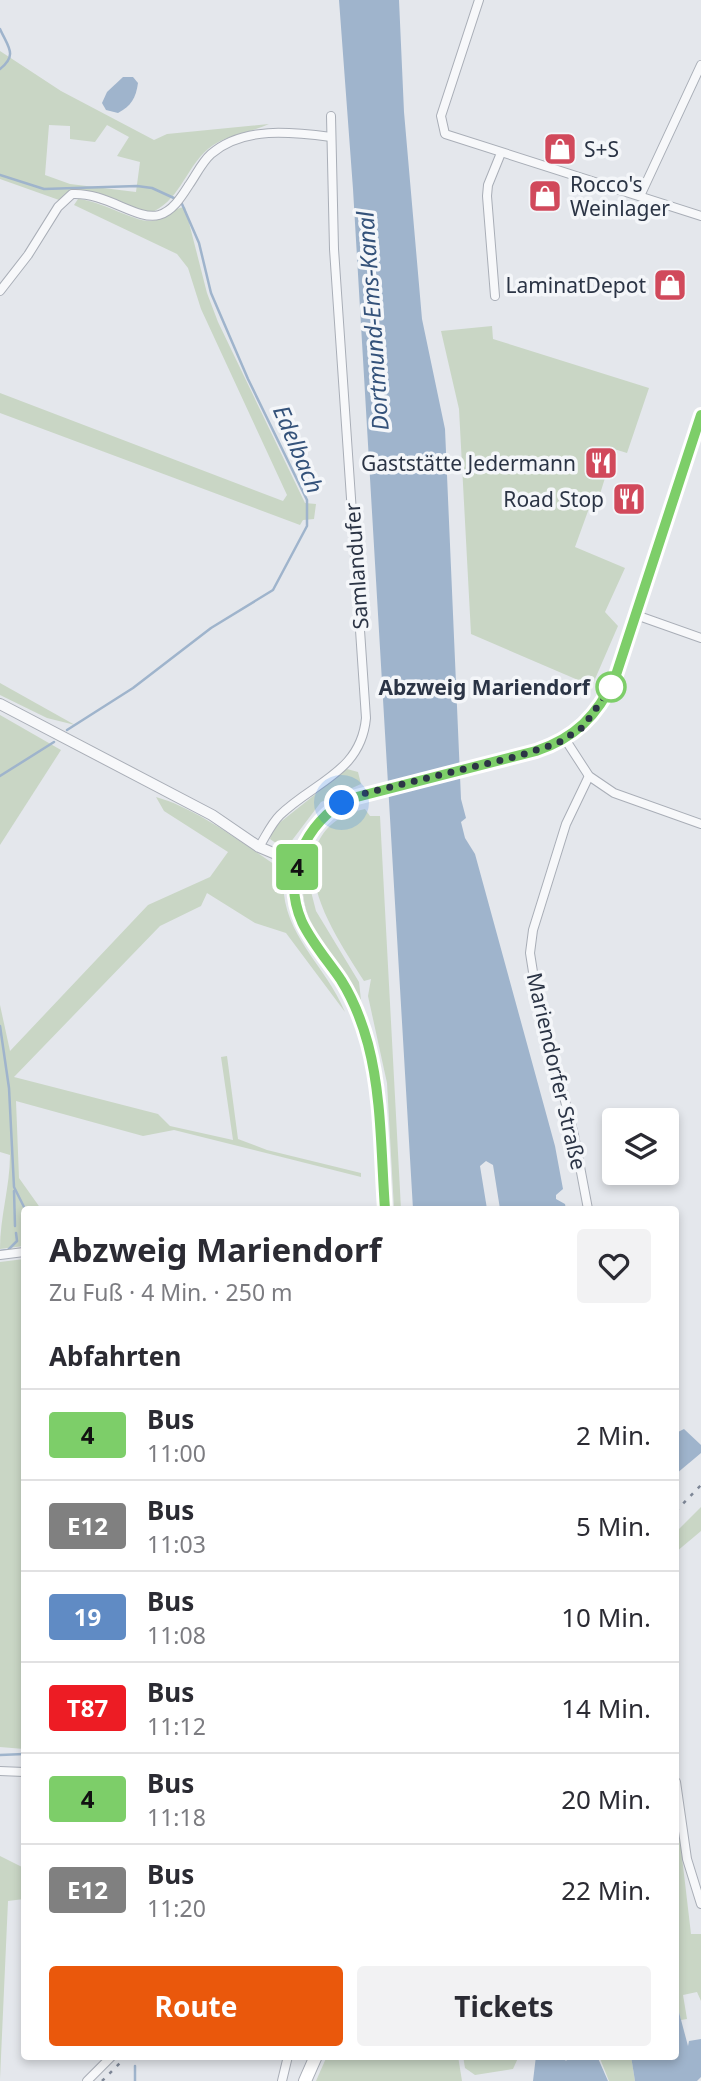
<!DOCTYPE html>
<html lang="de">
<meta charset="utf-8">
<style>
body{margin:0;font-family:"Noto Sans",sans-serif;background:#f2f2f3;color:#2b2b33;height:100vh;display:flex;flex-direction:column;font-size:26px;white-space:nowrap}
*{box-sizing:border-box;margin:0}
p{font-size:23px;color:#7c7c81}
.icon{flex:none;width:38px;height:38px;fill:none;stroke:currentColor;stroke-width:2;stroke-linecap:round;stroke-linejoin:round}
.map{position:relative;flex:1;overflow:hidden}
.details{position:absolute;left:21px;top:1206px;width:658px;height:854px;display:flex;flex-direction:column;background:#fff;border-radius:7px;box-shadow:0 4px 10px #0003}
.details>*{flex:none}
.badge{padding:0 14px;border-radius:5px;font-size:24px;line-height:46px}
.tools{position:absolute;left:602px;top:1108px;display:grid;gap:14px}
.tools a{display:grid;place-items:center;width:77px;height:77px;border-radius:7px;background:#fff;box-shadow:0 4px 10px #0003;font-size:35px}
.you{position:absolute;width:35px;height:35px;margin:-18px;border:5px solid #fff;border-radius:50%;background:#1a73e8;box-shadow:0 0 0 10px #1a73e833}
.map>.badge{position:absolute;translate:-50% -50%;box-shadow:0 0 0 4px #fff}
h2{padding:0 28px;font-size:26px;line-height:63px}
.round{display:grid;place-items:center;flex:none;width:74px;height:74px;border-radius:7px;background:#f2f2f3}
.headline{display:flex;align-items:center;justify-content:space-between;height:119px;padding:0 28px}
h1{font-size:33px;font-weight:700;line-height:52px}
.button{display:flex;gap:14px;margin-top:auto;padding:14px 28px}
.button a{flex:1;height:80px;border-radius:7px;background:#ea580c;color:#fff;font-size:28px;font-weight:700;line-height:80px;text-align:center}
.button a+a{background:#f2f2f3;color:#2b2b33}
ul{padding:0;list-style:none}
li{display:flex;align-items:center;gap:21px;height:91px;padding:0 28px;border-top:2px solid #e1e1e2}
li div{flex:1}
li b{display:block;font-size:26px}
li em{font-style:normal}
li .badge{min-width:77px;font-weight:700;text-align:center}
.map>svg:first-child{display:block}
.green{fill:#c9d6c5;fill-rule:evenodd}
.water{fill:#9fb4cc}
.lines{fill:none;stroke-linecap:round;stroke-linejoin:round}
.stream{stroke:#9fb4cc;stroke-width:2.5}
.minor-casing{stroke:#a9aeb7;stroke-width:10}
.tertiary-casing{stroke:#a9aeb7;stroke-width:12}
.secondary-casing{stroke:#a9aeb7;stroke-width:14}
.minor{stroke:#f7f8fa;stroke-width:8}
.tertiary{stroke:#f7f8fa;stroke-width:10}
.secondary{stroke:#fff;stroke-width:12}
.rail{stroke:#7d8696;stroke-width:2.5;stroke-dasharray:3.5 7;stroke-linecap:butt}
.line-casing{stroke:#fff;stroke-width:16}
.line{stroke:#7dce69;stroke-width:10}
.walk{stroke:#2b3445;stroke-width:7;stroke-dasharray:0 12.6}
.stop-dot{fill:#fff;stroke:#7dce69;stroke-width:3.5}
.labels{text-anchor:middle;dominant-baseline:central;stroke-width:7;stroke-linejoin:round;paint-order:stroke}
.poi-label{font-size:21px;fill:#2b3445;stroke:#f4f6f9;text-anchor:end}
.street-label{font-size:21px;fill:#2b3445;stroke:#f4f6f9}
.stop-label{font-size:21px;font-weight:bold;fill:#2b3445;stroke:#f4f6f9;text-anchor:end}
.water-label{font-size:23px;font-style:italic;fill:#34527a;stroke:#f4f6f9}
</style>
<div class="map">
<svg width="701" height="2081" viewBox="0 0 701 2081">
<rect width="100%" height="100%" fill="#e4e7ec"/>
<g class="green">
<path d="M0,51L61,91L154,140L167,134L269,124C250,133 224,135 208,149C184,170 180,202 148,214C119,202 88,179 59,200L0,179ZM49,125L70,126V139L95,142L107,125L129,137L117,156L140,162L136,192L70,184L45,175Z"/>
<path d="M78,199C102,201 134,222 151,221C165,220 172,208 185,207L207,293L218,322L305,503L316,504L314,519L303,520L300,525L0,413V393L283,501L287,495L201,309L188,268L177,254L74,205Z"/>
<polygon points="492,326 493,339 649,388 627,453 614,449 600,494 592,500 575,547 625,568 605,612 618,626 592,686 471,634 459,409 441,331"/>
<polygon points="0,683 75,725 47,718 0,695"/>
<polygon points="0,715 61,750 0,845"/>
<polygon points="347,769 358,772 361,784 321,802 290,843 280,846 270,839 273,828"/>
<path d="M156,797C199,809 246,846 284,871C277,932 324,961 345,1012L286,933L255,923L207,893L201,906L160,926L14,1077L158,1114L170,1126L233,1140L221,1057L227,1056L238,1139L267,1150L361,1173V1177L174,1130L143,1136L16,1101L19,1178L41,1209H24V1246L0,1249C0,1216 10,1187 10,1155L0,1152V1005L10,1051L148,905L210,877L228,852L164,811Z"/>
<path d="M365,809L370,816H380L401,1209H394L387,1083L368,996L371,979L364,981C338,939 279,858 340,818C346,813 357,811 365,809Z"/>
<path d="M305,868L316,911L359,982L361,1000C334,961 293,919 305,868Z"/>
<polygon points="24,1259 24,1749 0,1747 0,1262"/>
<polygon points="701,1507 701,1531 676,1552 676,1532"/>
<polygon points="676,1806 691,1934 701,1934 701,2001 697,1992 683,1995 687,2019 681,2020 676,2001"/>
<polygon points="0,1856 24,1868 24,1899 8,1901 0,2079"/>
<polygon points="327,2056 458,2056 462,2081 316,2081"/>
<polygon points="463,2056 518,2056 518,2058 513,2069 475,2075 465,2068"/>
<polygon points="599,2056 631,2056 635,2081 609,2081"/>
</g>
<g class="water">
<polygon points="339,0 399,0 404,112 422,319 445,429 461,799 466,818 461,822 465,838 475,854 555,1146 563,1189 556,1195 556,1199 565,1204 566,1209 500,1209 493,1165 486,1161 480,1166 487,1209 413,1209 353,189"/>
<path d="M123,77H133L138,83C136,98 131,106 118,113L106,110L102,103L107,92Z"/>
<polygon points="684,1429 701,1445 701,1453 676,1474 676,1433"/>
<polygon points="676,2001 688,2046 689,2041 701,2039 701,2077 697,2081 635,2081 631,2056 676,2056"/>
<polygon points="536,2056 562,2056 566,2061 570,2056 597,2056 608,2081 533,2081"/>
</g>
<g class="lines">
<g class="stream">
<path d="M0,29C8,47 18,55 0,69"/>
<polyline points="0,175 44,189 137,186 152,188 176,199"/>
<polyline points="67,730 133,688 211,628 273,590 307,526 307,500 248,379 211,293 199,243 182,204"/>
<polyline points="0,776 54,742"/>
<polyline points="0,1026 9,1088 14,1187 25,1209"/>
<polyline points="14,1191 15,1226"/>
<polyline points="0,1251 8,1250 17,1241 16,1233"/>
<polyline points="0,1755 24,1754"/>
<polyline points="135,2081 135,2066"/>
</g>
<defs>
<g id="minor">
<polyline points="479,0 441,116 445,134 701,216"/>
<polyline points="640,196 701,65"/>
<path d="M0,291L28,255L58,207L72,194C106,192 137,221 159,215C173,211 182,196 189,185C196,175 202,162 211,154C243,126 292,132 331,137"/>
<polyline points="495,296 487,196 488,185 501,153"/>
<polyline points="636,615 701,638"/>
<polyline points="565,739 589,776 614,793 701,824"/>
<path d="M259,847C266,836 271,824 280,815C314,782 361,772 366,718L334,249L331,116"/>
<polyline points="588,1209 574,1135 536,991 530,953 533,930 566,824 589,776"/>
<polyline points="0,1255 24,1252"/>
<polyline points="0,1771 24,1772"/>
<polyline points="676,1782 687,1859 701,1904"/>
<polyline points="87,2081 112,2056"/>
<polyline points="282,2081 288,2056"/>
</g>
<polyline id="tertiary" points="0,704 212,815 259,847 297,863"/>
<g id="secondary">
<path d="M385,1209C381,1155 383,1097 368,1044C362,1022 353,999 341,980C328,961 312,943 303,922C282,875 305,822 349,799L536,751C576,738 597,716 615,678L701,415"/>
<polyline points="305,2081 316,2056"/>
</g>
</defs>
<use href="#minor" class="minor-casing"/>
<use href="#tertiary" class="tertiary-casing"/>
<use href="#secondary" class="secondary-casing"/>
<use href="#minor" class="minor"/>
<use href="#tertiary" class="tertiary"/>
<use href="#secondary" class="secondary"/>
<g class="rail">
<polyline points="676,1511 701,1485"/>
<polyline points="102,2081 127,2056"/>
</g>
</g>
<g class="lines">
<defs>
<path id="line" d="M385,1209C381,1155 382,1097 368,1044C362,1022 353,999 341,980C328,961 312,943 302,922C281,875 305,822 349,799L536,751C575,738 597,716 615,678L701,415"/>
</defs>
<use href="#line" class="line-casing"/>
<use href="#line" class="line"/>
<polyline class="walk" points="342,803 366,793 518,756 558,743 583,727 611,687"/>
</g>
<defs>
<symbol id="shop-square" viewBox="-11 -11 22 22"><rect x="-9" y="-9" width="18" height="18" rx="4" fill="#d1495b" stroke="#f4f6f9"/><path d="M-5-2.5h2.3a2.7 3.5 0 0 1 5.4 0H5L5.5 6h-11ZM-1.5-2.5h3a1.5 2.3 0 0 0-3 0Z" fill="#fff"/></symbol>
<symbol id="restaurant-square" viewBox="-11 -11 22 22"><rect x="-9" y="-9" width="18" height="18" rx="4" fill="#d1495b" stroke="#f4f6f9"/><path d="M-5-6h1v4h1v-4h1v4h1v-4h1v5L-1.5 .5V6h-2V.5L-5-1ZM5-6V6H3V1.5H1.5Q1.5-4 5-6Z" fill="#fff"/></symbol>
</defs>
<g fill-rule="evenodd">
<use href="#shop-square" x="541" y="130" width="38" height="38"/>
<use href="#shop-square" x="526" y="177" width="38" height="38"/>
<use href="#shop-square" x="651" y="266" width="38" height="38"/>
<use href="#restaurant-square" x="582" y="444" width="38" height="38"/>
<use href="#restaurant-square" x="610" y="480" width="38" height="38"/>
</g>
<circle class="stop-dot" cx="611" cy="687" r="14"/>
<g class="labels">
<g class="poi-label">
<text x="584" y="149" text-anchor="start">S+S</text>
<text x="570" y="184" text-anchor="start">Rocco's<tspan x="570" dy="24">Weinlager</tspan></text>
<text x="646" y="285">LaminatDepot</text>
<text x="576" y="463">Gaststätte Jedermann</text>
<text x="604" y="499">Road Stop</text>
</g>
<g class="street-label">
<text transform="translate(356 566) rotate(-94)">Samlandufer</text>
<text transform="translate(557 1071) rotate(77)">Mariendorfer Straße</text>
</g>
<g class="stop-label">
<text x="590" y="687">Abzweig Mariendorf</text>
</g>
<g class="water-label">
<text transform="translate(372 321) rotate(-94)">Dortmund-Ems-Kanal</text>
<text transform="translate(299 449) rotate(67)">Edelbach</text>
</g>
</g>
</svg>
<div class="tools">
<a><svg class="icon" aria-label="layers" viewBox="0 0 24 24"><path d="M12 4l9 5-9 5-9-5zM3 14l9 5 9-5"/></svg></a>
</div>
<div class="you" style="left:342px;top:803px"></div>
<b class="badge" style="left:297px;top:867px;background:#7dce69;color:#111">4</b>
<section class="details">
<div class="headline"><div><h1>Abzweig Mariendorf</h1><p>Zu Fuß · 4 Min. · 250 m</p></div><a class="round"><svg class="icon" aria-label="heart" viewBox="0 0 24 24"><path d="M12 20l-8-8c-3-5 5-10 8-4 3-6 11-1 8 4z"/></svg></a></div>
<h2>Abfahrten</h2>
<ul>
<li><span class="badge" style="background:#7dce69;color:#111">4</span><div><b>Bus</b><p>11:00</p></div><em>2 Min.</em></li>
<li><span class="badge" style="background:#808080;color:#fff">E12</span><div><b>Bus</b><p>11:03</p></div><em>5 Min.</em></li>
<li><span class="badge" style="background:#608bc4;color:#fff">19</span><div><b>Bus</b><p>11:08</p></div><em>10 Min.</em></li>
<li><span class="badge" style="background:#ed1c24;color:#fff">T87</span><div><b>Bus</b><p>11:12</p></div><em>14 Min.</em></li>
<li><span class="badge" style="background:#7dce69;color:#111">4</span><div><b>Bus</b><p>11:18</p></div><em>20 Min.</em></li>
<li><span class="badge" style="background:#808080;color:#fff">E12</span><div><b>Bus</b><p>11:20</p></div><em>22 Min.</em></li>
</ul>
<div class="button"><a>Route</a><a>Tickets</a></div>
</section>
</div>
